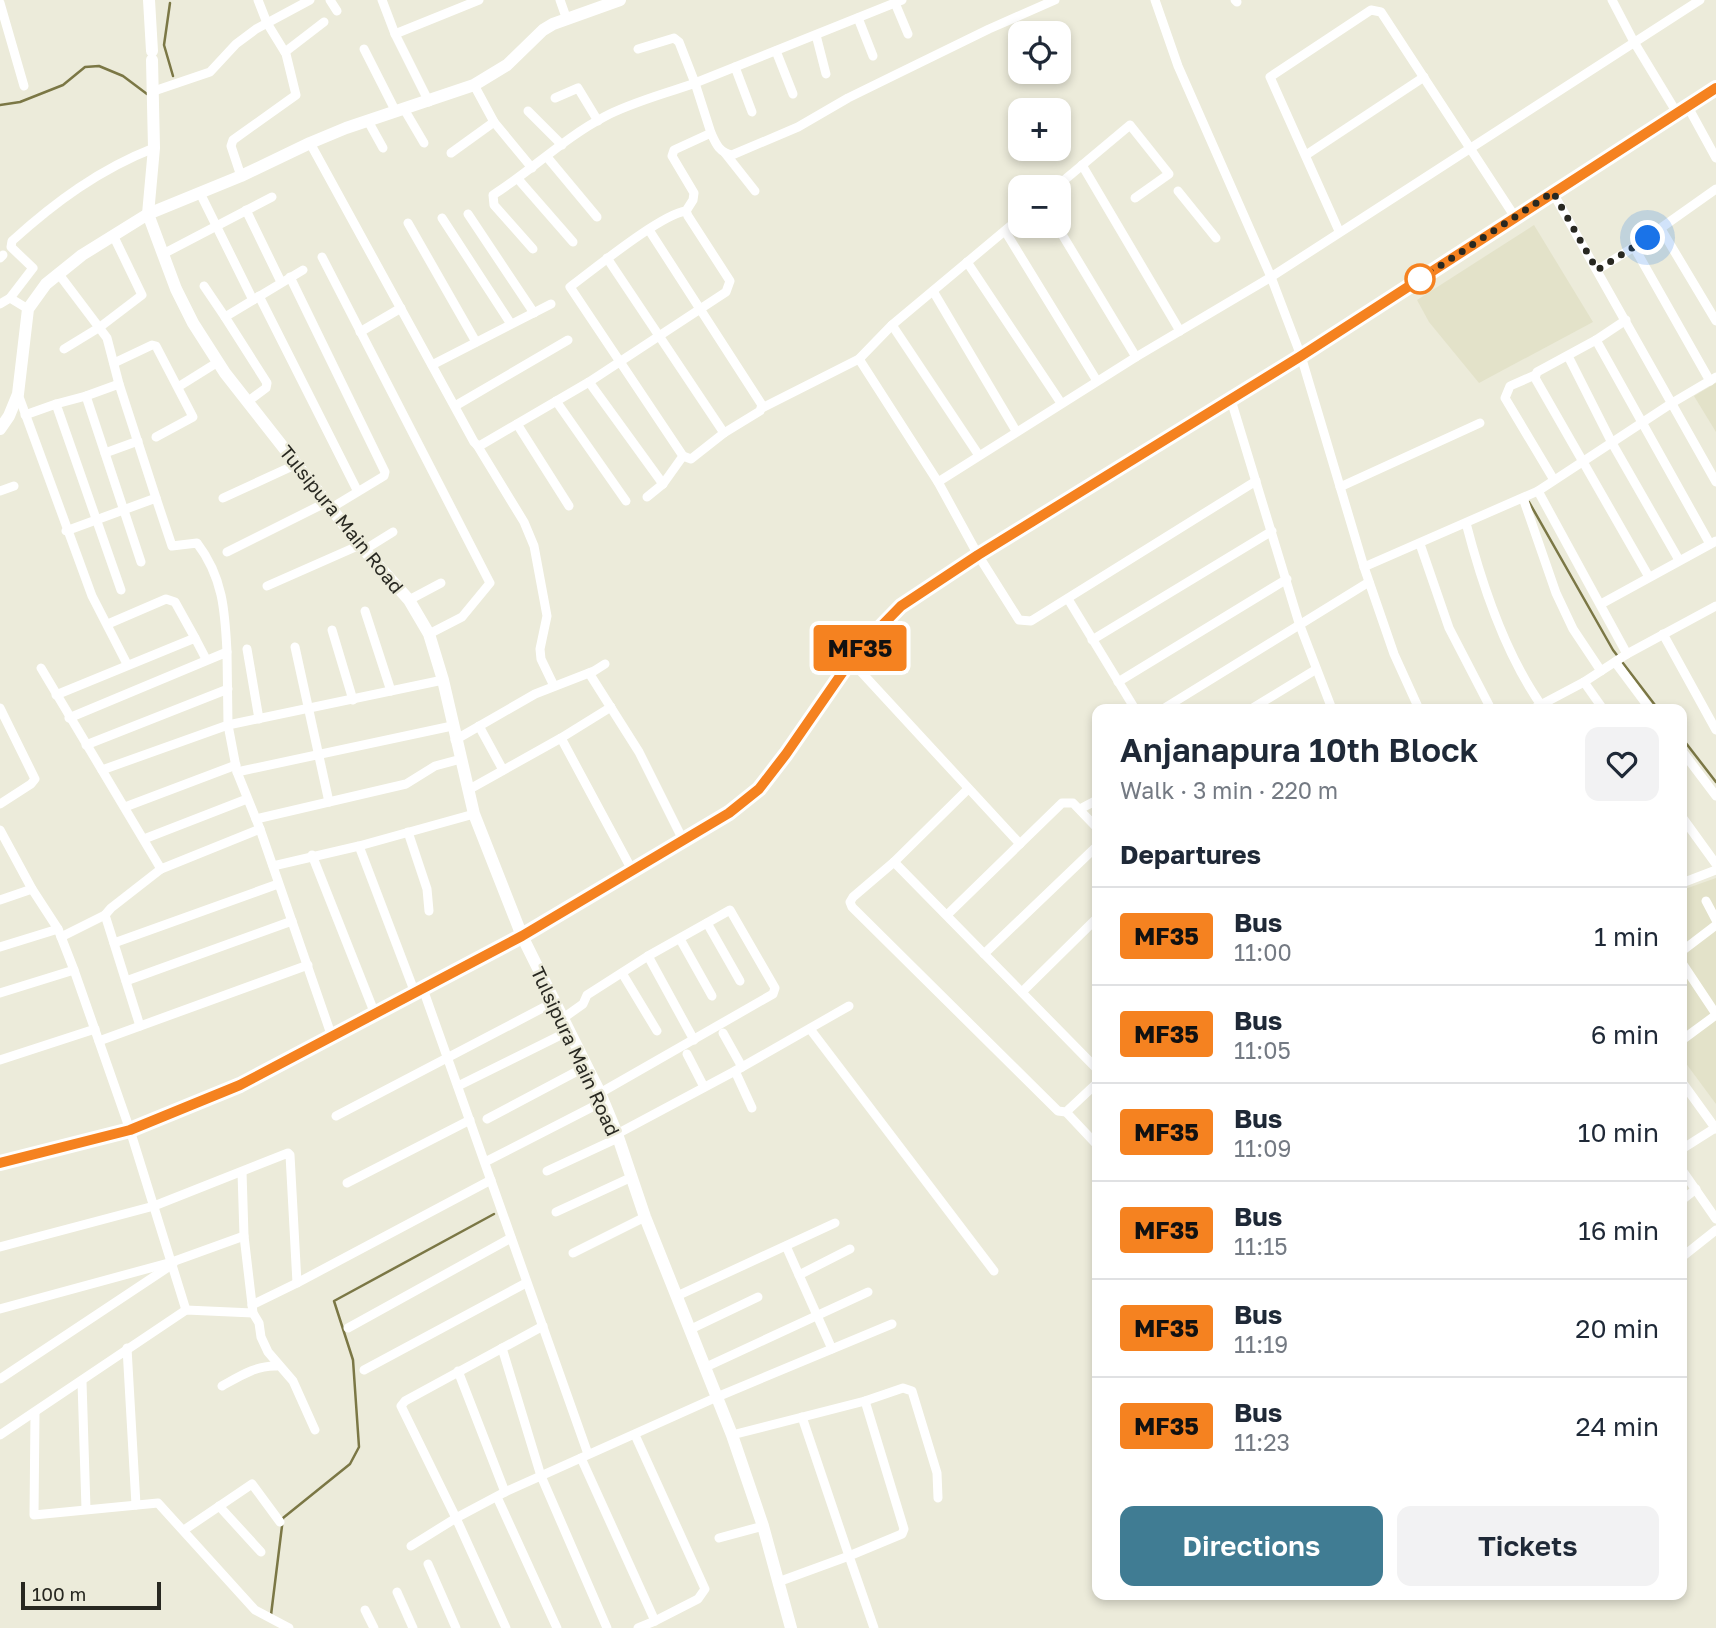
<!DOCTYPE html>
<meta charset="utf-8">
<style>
body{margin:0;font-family:"Golos Text",sans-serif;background:#f2f2f3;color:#1f2937;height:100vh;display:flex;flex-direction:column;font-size:26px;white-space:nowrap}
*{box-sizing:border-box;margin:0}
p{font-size:23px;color:#747a83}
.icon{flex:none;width:38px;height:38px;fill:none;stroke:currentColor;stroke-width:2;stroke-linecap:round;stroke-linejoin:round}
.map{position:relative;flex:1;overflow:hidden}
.panel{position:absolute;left:1092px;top:704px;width:595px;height:896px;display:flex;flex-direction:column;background:#fff;border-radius:14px;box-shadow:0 4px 10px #0003}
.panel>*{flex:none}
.badge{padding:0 14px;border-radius:5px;font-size:24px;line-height:46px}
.tools{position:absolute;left:1008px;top:21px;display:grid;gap:14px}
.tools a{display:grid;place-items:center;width:63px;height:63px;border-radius:14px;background:#fff;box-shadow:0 4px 10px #0003;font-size:35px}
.scale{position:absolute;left:21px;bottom:18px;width:140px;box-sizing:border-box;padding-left:7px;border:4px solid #282821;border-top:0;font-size:19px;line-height:24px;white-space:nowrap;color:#282821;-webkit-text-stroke:5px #ecebda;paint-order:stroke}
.you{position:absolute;width:35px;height:35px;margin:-18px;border:5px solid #fff;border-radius:50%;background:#1a73e8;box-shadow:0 0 0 10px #1a73e833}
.map>.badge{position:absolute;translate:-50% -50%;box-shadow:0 0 0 4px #fff}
h2{padding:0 28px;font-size:26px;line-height:63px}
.round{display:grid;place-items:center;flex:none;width:74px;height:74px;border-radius:14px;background:#f2f2f3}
.head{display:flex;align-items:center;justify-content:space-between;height:119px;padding:0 28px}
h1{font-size:33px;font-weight:600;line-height:52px}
.primary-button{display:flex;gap:14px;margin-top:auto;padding:14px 28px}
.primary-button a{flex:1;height:80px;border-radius:14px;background:#407c93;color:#fff;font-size:28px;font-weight:600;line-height:80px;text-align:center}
.primary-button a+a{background:#f2f2f3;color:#1f2937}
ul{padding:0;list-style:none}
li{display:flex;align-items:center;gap:21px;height:98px;padding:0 28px;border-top:2px solid #e0e1e3}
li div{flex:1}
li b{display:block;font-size:26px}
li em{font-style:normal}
li .badge{min-width:77px;font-weight:700;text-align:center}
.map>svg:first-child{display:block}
.built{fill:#e3e2c9}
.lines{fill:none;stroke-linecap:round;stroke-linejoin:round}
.stream{stroke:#7b7745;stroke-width:2.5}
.street{stroke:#fff;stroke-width:9}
.secondary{stroke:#fff;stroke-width:12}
.line-casing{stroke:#fff;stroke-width:16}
.line{stroke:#f58220;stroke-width:10}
.walk{stroke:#282821;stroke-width:7;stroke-dasharray:0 12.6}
.stop-dot{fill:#fff;stroke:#f58220;stroke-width:3.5}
.labels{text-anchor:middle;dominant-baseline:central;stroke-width:5;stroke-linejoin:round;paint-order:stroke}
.street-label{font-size:19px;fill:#282821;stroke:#ecebda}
</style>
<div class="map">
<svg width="1716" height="1628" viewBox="0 0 1716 1628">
<rect width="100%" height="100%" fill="#ecebda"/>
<g class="built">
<polygon points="1534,225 1593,322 1479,383 1429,322 1417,300"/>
<polygon points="1716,383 1716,432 1694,396"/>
<polygon points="1716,878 1716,1104 1682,1058 1682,890"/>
</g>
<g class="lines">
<g class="stream">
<polyline points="170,3 164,45 173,76"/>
<polyline points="0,105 20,102 63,85 85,67 99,66 123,76 147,94"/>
<polyline points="1529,502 1613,650 1658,709"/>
<polyline points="1682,738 1716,782"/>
<polyline points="271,1615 283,1518 350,1464 359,1447 353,1360 334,1301 494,1214"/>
</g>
<g class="street">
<polyline points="330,0 337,11"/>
<polyline points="382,0 395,34 429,102"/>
<polyline points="560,0 566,17"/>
<polyline points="1155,0 1178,66 1271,277 1301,356 1364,567 1394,654 1419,709"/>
<polyline points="1235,0 1237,2"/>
<polyline points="1612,0 1634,42 1677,113"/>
<polyline points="0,3 24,86"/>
<polyline points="895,3 908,34"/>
<polyline points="858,18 873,56"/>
<polyline points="395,34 479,0"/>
<polyline points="816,35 826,74"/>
<polyline points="364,49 396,112"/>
<polyline points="638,49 674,38 679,42 695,83 902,0"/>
<polyline points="776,51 793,94"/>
<polyline points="285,52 324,22"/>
<polyline points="735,67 752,112"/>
<polyline points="474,85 494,122 532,168"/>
<polyline points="154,91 210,72 236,44 256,29 310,0"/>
<polyline points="555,98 578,88 598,121"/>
<polyline points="1688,107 1716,158"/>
<polyline points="404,109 424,143"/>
<polyline points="528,111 562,145"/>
<polyline points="368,121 383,148"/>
<path d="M310,143L474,442L477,445H481L589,382L726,292L730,281L688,216L686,211L693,200L694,193L672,156L674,150L711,133C716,144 719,152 732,155L798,127L848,98L899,73L989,29L1055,0"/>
<polyline points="451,153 494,122"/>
<polyline points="725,153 755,191"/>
<polyline points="1306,155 1424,77"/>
<polyline points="547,157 597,217"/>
<polyline points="1082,165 1180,331"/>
<polyline points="241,176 231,146 233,140 296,95 286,54 267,23 258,0"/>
<polyline points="518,179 573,242"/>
<polyline points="1056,187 1130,125 1169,174 1135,198"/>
<polyline points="1178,191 1216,238"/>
<polyline points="200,193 253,300"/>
<polyline points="1553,193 1716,482"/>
<polyline points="246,210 281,282"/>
<polyline points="468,214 534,313"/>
<polyline points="442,218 511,324"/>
<polyline points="408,223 476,342"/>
<polyline points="1057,226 1136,357"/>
<polyline points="1661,229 1716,321"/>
<path d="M649,230L762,405L760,411L724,433L691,459L683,456L570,287C593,270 661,214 686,211"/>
<polyline points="1005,231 1097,381"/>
<polyline points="1339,231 1270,77 1371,10 1381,12 1515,217"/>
<polyline points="1634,247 1710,381"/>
<path d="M533,249L494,205L493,195C531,171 564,138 604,117C632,102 665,94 695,83L711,133"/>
<polyline points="163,254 272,197"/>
<polyline points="322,257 490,583 462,617 429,634"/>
<polyline points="0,258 3,255"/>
<polyline points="607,258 724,433"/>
<polyline points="967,262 1061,403"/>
<polyline points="1597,270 1634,247 1716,189"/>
<polyline points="58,273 107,338 119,384"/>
<polyline points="290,277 385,472 384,476 331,508"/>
<polyline points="204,286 225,317"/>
<polyline points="933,291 1016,431"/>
<polyline points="259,296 357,490"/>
<path d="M10,298L33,268L11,247L12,241C55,202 100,169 154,148"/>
<polyline points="0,304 10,298 28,309"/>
<polyline points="1626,320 1596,340 1537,372 1535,378 1649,577"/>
<polyline points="892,325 978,454"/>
<polyline points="360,332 401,308"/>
<polyline points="1596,340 1710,544"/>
<polyline points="64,349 100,327 142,295 113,235"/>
<polyline points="1568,356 1612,443 1679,560"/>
<polyline points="859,359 938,482 978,555 1019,620 1031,621 1256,481"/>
<polyline points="114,363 152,345 156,346 193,417 156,437"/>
<polyline points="432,365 551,304"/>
<polyline points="1535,375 1510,386 1505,398 1554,480"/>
<polyline points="589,382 663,484"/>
<polyline points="178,387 218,362"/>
<polyline points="18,394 92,596 127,664"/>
<polyline points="86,396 141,562"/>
<polyline points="1231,400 1299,623 1332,709"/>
<polyline points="556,401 626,501"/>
<polyline points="247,402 266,388 267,383 225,317 303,270"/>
<polyline points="455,406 568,340"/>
<polyline points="762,408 859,359 892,325 1020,218"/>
<polyline points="25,415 56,404"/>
<polyline points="517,424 569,506"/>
<polyline points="477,445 524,522 534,546 547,616 540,649 541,659 554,686"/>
<polyline points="105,453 138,441"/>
<polyline points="938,482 1136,357 1271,277 1700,0"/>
<polyline points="1340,487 1480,423"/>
<polyline points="0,491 14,486"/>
<polyline points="1538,491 1627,654"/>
<polyline points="647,497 663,484 683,456"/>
<polyline points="223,498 297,464"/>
<polyline points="1523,498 1556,593 1573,629 1601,671"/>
<path d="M1466,523C1482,585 1506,657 1544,709"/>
<path d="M66,531L156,498L172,546L197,543C223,577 225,611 227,652"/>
<polyline points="1420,544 1449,628 1491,709"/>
<polyline points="364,550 393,532"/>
<polyline points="227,552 327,502"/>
<polyline points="1364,567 1538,491 1672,403 1716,377"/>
<polyline points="267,586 360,545"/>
<polyline points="121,590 56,404 86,396 119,384 156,498"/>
<polyline points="1068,599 1135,709"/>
<polyline points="409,600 441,583"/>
<polyline points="1601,604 1716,541"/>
<polyline points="365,611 391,691"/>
<polyline points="108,624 166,599 175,602 195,638"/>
<polyline points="332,630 353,700"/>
<polyline points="1663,634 1716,730"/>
<polyline points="1092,640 1272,531"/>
<polyline points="295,647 329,802"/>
<polyline points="247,649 259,719"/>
<polyline points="851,661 1020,844"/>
<polyline points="1615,662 1650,709"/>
<polyline points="41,668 161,869 111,908 105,915 61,937"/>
<polyline points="589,673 639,752 683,840"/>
<polyline points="1118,682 1287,579"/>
<polyline points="1584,682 1603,709"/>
<polyline points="56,695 195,638 206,659"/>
<polyline points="0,708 35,779 31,784 0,804"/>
<polyline points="1163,709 1369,582"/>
<polyline points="1251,709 1315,670"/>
<polyline points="1533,709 1584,682 1627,654 1716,606"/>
<polyline points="69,718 227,652 228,725 237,772 260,829 332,1037"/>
<polyline points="479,726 503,770"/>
<polyline points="561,738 611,707"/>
<polyline points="455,740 535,694 594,671 605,664"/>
<polyline points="86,745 228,689"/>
<polyline points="1682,751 1716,796"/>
<polyline points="102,770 228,725 443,680"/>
<polyline points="237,772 452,726"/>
<polyline points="968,789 894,862 853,897 850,902 852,907 1058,1111 1066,1112 1097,1083"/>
<polyline points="468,790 561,738 632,870"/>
<polyline points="125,807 236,765"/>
<polyline points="1080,809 1097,800"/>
<polyline points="1682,817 1716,864"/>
<polyline points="256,819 406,784 435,766 461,759"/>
<polyline points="0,830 32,889 58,929 74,970 130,1130 186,1310"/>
<polyline points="408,832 427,889 429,911"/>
<polyline points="144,839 247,799"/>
<polyline points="359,846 415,993"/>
<polyline points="312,855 375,1014"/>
<polyline points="894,862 1097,1069"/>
<polyline points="273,866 359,846 474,814"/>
<polyline points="161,869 260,829"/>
<polyline points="1682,883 1716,870"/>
<polyline points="0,900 32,889"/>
<polyline points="1706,901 1716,920"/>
<polyline points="105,915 140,1026"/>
<polyline points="947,915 1062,803 1073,803 1097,828"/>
<polyline points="707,923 740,981"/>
<polyline points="680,939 712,996"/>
<polyline points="114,943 278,884"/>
<polyline points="0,947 58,929"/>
<polyline points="1682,951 1716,925"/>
<polyline points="984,954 1097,846"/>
<polyline points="648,956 694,1040"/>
<polyline points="1682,963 1716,1014"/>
<polyline points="622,973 657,1031"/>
<polyline points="126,981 292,921"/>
<polyline points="423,989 588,1454"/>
<polyline points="1022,992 1097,918"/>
<polyline points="0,993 74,970"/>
<polyline points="562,1019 583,1004 587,995 648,956 730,910 775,988 773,994 600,1093"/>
<polyline points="810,1029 994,1271"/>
<polyline points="723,1033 742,1067"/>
<polyline points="1682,1040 1716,1015"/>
<polyline points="99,1041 308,965"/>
<polyline points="687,1054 704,1087"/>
<polyline points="0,1060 95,1029"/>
<polyline points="735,1071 752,1108"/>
<polyline points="1682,1082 1716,1129"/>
<polyline points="458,1086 569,1031"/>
<polyline points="1066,1112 1097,1145"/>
<polyline points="336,1116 554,1002"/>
<polyline points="487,1119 587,1066"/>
<polyline points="617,1134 735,1071 849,1006"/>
<polyline points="1682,1149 1715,1128"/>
<polyline points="485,1162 604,1101"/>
<polyline points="1682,1170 1716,1219"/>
<polyline points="547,1171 618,1138"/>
<polyline points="242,1172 244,1236 253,1313 259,1323 261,1337 268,1352 293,1381 315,1430"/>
<polyline points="347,1183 470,1120"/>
<polyline points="1682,1200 1696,1189"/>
<polyline points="556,1212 632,1177"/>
<polyline points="786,1246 832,1349"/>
<polyline points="0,1247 154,1206 288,1153 290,1155 297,1283 491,1180"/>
<polyline points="573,1253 645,1217"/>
<polyline points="1682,1257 1716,1230"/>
<polyline points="799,1275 850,1249"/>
<polyline points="677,1296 835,1223"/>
<polyline points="252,1305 297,1283"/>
<polyline points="0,1309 172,1262 244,1236"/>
<polyline points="348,1328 511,1238"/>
<polyline points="691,1329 758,1297"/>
<polyline points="127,1348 136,1505"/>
<polyline points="502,1348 541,1476 607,1628"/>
<polyline points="706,1367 868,1292"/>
<polyline points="364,1370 526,1283"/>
<polyline points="458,1371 505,1492"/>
<polyline points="0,1379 173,1264"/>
<polyline points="82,1382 86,1509"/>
<path d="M222,1386C240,1376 257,1365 277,1366"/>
<polyline points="865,1401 904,1529 902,1534 849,1556 874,1628"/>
<polyline points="35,1413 34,1515 158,1503 255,1610 289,1628"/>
<polyline points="0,1435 186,1310 253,1313"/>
<polyline points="635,1435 705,1589 698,1599 655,1621"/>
<polyline points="732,1435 865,1401 903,1388 912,1391 937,1473 938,1498"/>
<polyline points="581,1458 655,1621 638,1628"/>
<polyline points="497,1497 557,1628"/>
<polyline points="219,1506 261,1552"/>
<polyline points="184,1530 252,1484 280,1522"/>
<polyline points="719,1538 763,1526"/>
<polyline points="411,1546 456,1518 505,1492 717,1397 892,1324"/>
<polyline points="428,1564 456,1628"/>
<polyline points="778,1582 849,1556 802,1417"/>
<polyline points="397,1592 413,1628"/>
<polyline points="365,1610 374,1628"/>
<polyline points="506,1628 456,1518 401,1406 405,1401 543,1326"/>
</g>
<g class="secondary">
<polyline points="149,0 152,51"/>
<polyline points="152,60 154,148 148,214 176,289 193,323 225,373 360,545 409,600 429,634 443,680 474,814 522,936 600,1093 617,1134 645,1217 732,1435 763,1526 791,1628"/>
<polyline points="0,429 9,416 18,394 28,309 46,284 82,255 148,214 241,176 310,143 346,128 474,85 507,65 543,30 553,24 620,0"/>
<polyline points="0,1163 130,1130 240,1085 522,936 729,813 759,789 786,754 858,651 901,606 978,555 1301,356 1716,88"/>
</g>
</g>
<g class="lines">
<defs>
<polyline id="line" points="0,1163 130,1130 240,1085 522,936 729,813 759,789 786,754 858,650 901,606 978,555 1301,356 1716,88"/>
</defs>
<use href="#line" class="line-casing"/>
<use href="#line" class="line"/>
<polyline class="walk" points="1420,279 1553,192 1597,270 1648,238"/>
</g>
<circle class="stop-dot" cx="1420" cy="279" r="14"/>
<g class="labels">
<g class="street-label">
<text transform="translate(342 519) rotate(51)">Tulsipura Main Road</text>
<text transform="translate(576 1051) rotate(65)">Tulsipura Main Road</text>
</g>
</g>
</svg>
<div class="tools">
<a><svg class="icon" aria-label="locate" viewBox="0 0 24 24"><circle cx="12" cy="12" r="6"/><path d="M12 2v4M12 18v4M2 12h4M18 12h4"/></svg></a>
<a>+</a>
<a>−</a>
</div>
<div class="scale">100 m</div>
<div class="you" style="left:1648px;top:238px"></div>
<b class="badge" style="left:860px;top:648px;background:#f58220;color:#111">MF35</b>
<section class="panel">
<div class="head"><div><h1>Anjanapura 10th Block</h1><p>Walk · 3 min · 220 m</p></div><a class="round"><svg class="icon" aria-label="heart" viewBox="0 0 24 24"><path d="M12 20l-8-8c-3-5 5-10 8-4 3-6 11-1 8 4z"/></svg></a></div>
<h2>Departures</h2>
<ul>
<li><span class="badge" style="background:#f58220;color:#111">MF35</span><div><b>Bus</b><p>11:00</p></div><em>1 min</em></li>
<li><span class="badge" style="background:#f58220;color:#111">MF35</span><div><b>Bus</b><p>11:05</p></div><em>6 min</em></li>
<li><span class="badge" style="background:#f58220;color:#111">MF35</span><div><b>Bus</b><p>11:09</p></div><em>10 min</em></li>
<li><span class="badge" style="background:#f58220;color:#111">MF35</span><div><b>Bus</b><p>11:15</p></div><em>16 min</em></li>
<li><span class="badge" style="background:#f58220;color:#111">MF35</span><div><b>Bus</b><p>11:19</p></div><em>20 min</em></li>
<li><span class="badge" style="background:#f58220;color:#111">MF35</span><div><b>Bus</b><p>11:23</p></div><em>24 min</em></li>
</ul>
<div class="primary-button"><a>Directions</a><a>Tickets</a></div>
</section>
</div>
